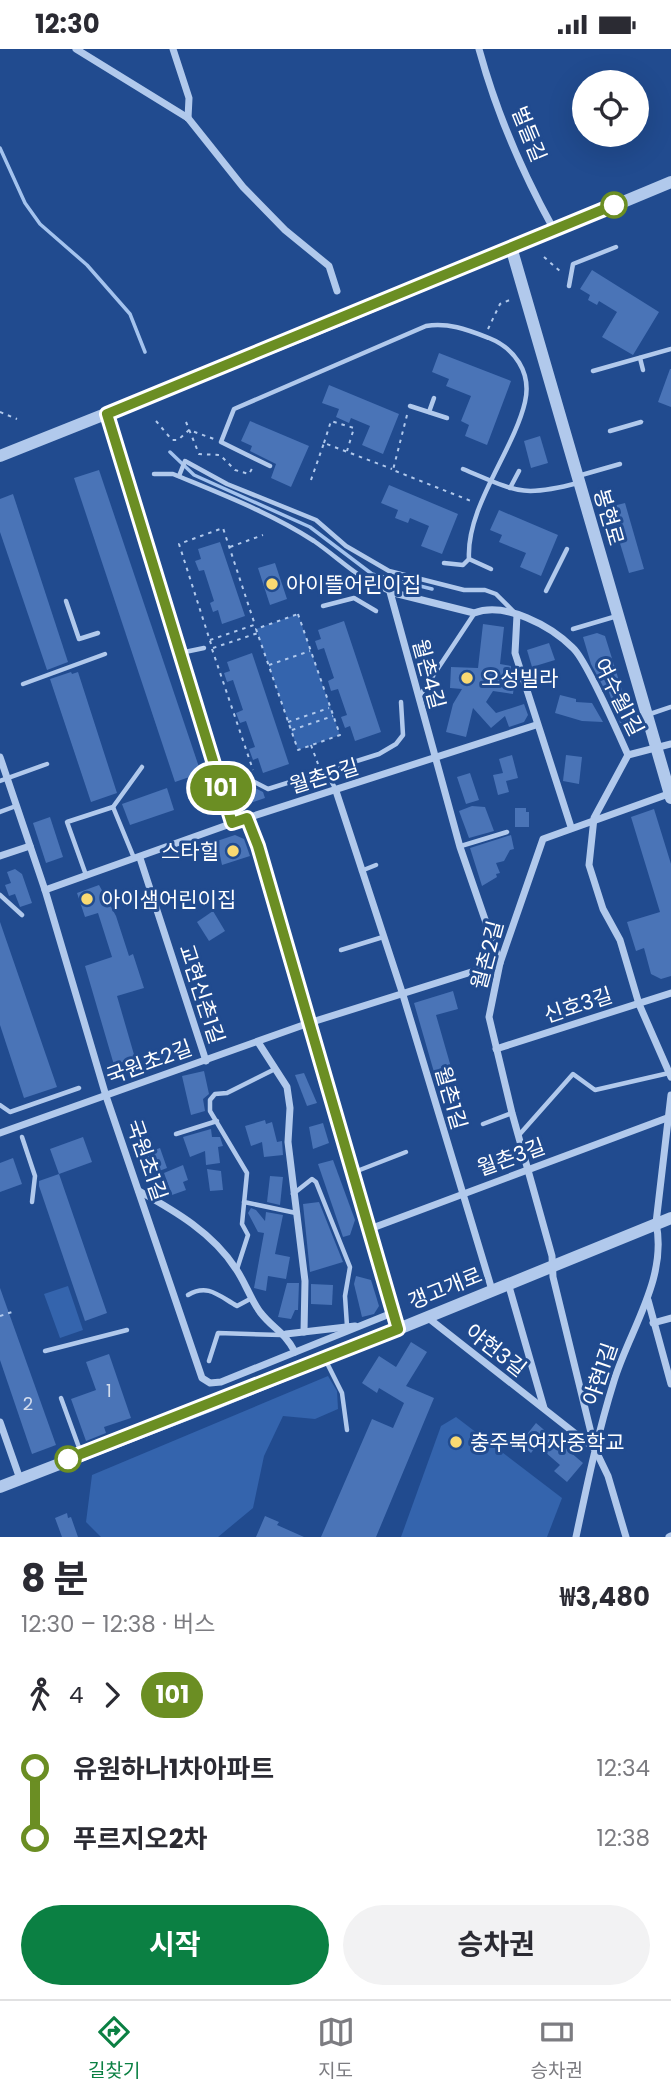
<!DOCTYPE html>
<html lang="ko">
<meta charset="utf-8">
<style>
body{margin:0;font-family:Poppins,"Noto Sans KR",sans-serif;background:#f2f2f3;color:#2b2b33;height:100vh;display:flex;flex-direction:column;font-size:26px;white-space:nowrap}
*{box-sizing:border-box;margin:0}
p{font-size:23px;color:#7c7c81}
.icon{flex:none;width:38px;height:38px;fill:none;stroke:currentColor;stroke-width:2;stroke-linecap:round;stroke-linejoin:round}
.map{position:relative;height:1488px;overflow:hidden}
.side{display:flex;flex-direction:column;background:#fff;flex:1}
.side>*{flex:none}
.badge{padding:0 14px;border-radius:23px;font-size:24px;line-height:46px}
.tools{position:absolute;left:572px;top:21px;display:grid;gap:14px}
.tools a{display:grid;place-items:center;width:77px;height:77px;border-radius:50%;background:#fff;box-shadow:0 7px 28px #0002;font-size:35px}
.map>.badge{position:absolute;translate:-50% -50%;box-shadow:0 0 0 4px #fff}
.legs{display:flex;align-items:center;gap:10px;height:77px;padding:0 21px;font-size:23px}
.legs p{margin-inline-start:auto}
.headline{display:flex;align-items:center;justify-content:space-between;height:119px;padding:0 21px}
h1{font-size:38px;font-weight:700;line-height:52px}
.primary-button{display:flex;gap:14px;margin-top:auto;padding:14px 21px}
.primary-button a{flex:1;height:80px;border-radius:42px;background:#0b8043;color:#fff;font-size:28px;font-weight:700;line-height:80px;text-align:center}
.primary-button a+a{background:#f2f2f3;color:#2b2b33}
ul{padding:0 21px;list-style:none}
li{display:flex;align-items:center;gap:24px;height:70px;font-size:26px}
li i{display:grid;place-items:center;width:10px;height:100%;margin:0 9px;background:currentColor}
li i::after{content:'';width:18px;height:18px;margin:-9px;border:5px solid;border-radius:50%;background:#fff}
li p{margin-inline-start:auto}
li:first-child i{background:linear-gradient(#0000 50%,currentColor 0)}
li:last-child i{background:linear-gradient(currentColor 50%,#0000 0)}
.status{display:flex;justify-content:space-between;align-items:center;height:49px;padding:0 35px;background:#fff;direction:ltr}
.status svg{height:19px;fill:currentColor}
.tabs{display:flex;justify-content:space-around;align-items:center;height:98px;border-top:2px solid #e1e1e2;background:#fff;font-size:19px;color:#7c7c81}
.tabs a{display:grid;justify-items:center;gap:4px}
.tabs .current{color:#0b8043}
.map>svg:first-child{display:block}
.green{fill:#3464ad}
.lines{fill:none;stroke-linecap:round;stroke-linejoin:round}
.stream{stroke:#a4c3ee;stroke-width:3.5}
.building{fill:#4a74b7}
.path{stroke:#b1c9ec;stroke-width:2;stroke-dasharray:3.5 5;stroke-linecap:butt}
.service{stroke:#b1c9ec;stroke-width:4.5}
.minor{stroke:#b1c9ec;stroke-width:7}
.tertiary{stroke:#b1c9ec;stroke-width:12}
.line-1-casing{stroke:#fff;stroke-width:16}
.line-1{stroke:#6b8e23;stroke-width:10}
.stop-1-dot{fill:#fff;stroke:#6b8e23;stroke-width:3.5}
.poi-dot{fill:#f9d972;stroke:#214b8f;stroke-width:2.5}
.labels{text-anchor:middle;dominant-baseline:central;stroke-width:6;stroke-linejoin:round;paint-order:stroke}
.number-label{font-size:18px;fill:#d2dced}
.street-label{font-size:21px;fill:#fff;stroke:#214b8f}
.poi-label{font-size:21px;fill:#fff;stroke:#214b8f;text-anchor:start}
</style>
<div class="status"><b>12:30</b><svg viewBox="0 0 49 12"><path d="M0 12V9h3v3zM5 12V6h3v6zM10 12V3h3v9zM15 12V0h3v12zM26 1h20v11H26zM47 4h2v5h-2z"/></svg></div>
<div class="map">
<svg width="671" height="1488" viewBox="0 0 671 1488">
<rect width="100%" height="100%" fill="#214b8f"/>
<g class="green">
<polygon points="298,565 340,686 298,701 256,580"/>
<polygon points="68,1237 83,1281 60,1289 44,1245"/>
<polygon points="328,1327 337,1342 338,1360 315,1370 283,1367 264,1407 253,1459 218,1488 101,1488 86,1473 92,1426"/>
<polygon points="456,1368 562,1449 547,1488 401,1488 441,1377"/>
</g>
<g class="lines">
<g class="stream">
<polyline points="0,99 25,154 40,175 87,216 130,265 145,303"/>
<polyline points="170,403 194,426 310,478 372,525 432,540"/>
</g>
</g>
<g class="building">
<polygon points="592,221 659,263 633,306 602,288 617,263 599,252 597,256 588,251 590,246 580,240"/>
<polygon points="439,304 511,332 487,396 465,387 469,376 461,372 471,347 446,337 449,330 432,323"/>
<polygon points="670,320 671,320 671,358 658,353"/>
<polygon points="329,336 399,365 383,405 362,396 370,377 351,369 349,374 336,368 339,360 322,354"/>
<polygon points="250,372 309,397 291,438 271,429 276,415 250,402 252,397 241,392"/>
<polygon points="540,387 548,414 531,419 524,392"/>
<polygon points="99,421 201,724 175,733 74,429"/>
<polygon points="389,436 458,465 442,505 421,497 429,477 410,469 408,474 395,469 398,461 381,454"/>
<polygon points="13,445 68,613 47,621 0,483 0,450"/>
<polygon points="625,454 644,520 629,524 609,458"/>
<polygon points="499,461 558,486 541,527 520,518 526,504 499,493 502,486 490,481"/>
<polygon points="220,493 245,567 222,575 218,561 213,563 210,554 214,552 204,521 199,522 195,512 201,510 198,500"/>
<polygon points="275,514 287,550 270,556 258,519"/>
<polygon points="344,572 381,683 355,692 350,677 345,679 341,668 347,666 338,640 331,642 328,632 334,629 324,599 318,601 315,592 321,590 318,581"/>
<polygon points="483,575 504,578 500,615 511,617 510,627 515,628 513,645 493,642 486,653 496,664 524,655 528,666 524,673 509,678 505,667 491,679 473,659 466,688 446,683 453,655 462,640 450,639 451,618 478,619"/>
<polygon points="597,584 605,587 631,670 620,674 607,638 604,639 591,615 583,588"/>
<polygon points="549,594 555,611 532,618 527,601"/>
<polygon points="252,604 289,715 263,724 258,709 253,711 249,700 255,698 246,672 240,674 236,664 243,661 233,631 227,633 224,624 230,622 227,613"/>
<polygon points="71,623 72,625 78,623 117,744 91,753 50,630"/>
<polygon points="560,646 576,650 576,653 592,654 603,673 582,672 555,664"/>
<polygon points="512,706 518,729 506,732 509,743 498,746 493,726 503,724 499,710"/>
<polygon points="566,706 582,708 579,735 563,732"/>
<polygon points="470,724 479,751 466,755 457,728"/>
<polygon points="238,730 248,735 250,742 257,740 263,743 265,749 250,754 242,751 236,731"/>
<polygon points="167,739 174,761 130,776 122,755"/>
<polygon points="472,757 485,758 494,782 469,789 459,762"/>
<polygon points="515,759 526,759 526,763 529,763 529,778 515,778"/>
<polygon points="654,760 671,815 671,927 661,930 651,925 644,899 636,902 627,873 660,863 631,768"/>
<polygon points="50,768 63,808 46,814 33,774"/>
<polygon points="235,786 244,790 250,807 222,816 217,792"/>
<polygon points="511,786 514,800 510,801 504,812 496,814 500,824 496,825 497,828 482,837 470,799"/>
<polygon points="15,820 22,825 32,854 20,858 15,845 9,847 5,836 11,834 7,823"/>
<polygon points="99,836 116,867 129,907 133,905 144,939 117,947 135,1009 114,1016 85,917 112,908 98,864 85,868 77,844"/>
<polygon points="213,862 225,882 209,892 197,873"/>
<polygon points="0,873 57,1038 24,1049 0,976"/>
<polygon points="453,942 458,960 436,966 453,1025 436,1030 414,954"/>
<polygon points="204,1022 209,1045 203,1050 205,1062 191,1066 182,1027"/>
<polygon points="304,1024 317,1054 307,1057 295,1026"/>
<polygon points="265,1071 266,1075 272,1073 277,1093 282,1092 283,1106 264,1108 262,1093 251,1097 245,1077"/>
<polygon points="323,1074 329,1094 313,1100 309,1078"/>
<polygon points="211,1080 212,1088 220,1088 223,1097 218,1098 220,1114 206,1116 205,1102 190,1108 183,1088"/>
<polygon points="83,1088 92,1113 59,1125 50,1100"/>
<polygon points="148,1090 152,1102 160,1099 167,1119 146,1127 134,1095"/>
<polygon points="13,1109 22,1135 0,1143 0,1114"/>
<polygon points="333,1111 355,1171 350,1186 343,1188 318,1115"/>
<polygon points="183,1116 188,1131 183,1133 186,1141 172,1146 164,1124"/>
<polygon points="207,1120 221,1122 223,1141 210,1142"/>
<polygon points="59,1125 107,1264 85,1272 39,1137 39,1132"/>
<polygon points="270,1127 283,1128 280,1156 267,1153"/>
<polygon points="319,1153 343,1213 310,1223 303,1155"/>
<polygon points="251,1159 256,1161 265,1172 266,1163 283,1166 275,1205 290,1208 286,1230 268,1227 266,1242 254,1239 264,1184 258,1183 248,1164"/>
<polygon points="356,1227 371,1231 379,1257 374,1265 362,1268 354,1235"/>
<polygon points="287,1234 299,1234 298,1261 295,1261 291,1270 278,1268"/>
<polygon points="311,1235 333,1236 332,1256 311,1255"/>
<polygon points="0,1239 56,1396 32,1405 0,1311"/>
<polygon points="411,1293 427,1303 406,1337 434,1349 376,1488 321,1488 372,1370 393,1379 404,1354 379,1339 377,1344 362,1334 379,1307 396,1318"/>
<polygon points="109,1305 131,1369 104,1378 106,1384 86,1392 71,1350 96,1341 86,1313"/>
<polygon points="536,1374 583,1414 567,1433 554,1422 560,1416 537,1396 531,1404 520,1394"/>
<polygon points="67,1464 68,1469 71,1468 78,1488 62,1488 55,1469"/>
<polygon points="265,1467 279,1473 277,1476 304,1488 256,1488"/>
</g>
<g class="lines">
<g class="path">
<polyline points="544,208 562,224"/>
<polyline points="488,280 500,255 512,250"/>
<polyline points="0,363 17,370"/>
<polyline points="407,366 393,421 471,452"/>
<polyline points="156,372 172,391 178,391 189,381 214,390"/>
<polyline points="186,373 199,405 220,406 235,421 249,425 253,418"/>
<polyline points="324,394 331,372 354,379 347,402"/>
<polyline points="311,431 324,394 392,420"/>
<polyline points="230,498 263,486"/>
<polygon points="298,565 340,686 298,701 256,580"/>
<polyline points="210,591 254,576"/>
<polyline points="211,595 179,495 223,479 255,576"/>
<polyline points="213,599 258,584"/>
<polyline points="212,600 253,721"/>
<polyline points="269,616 310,602"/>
<polyline points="288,673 329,659"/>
<polyline points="292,681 333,667"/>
<polyline points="311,696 318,715"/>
<polyline points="0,1267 15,1262"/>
</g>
<g class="service">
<polyline points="569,237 573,215 616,198"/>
<polyline points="640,309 643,321"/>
<polyline points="593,322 671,300"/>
<polyline points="410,357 447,369"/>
<polyline points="429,363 434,349"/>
<polyline points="610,382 641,373"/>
<path d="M270,417L221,393L234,360L426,277C448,273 468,281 489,289C514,299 532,323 525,353C514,401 466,458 469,510L463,516L444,514"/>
<path d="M463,420C516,442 521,449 578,434"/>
<path d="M154,425H173C221,445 271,464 314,492C340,510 361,532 390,543"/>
<polyline points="179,427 185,412 227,435 316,471 346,497 389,522 464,541 485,541 496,545 515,564"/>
<polyline points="578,427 620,415"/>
<polyline points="510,439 519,422"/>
<polyline points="469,510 491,520"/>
<polyline points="546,542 567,500"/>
<polyline points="66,552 79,590 98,584"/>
<polyline points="323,557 354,549 376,562"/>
<polyline points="573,580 617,567"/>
<polyline points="180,604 204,599"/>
<polyline points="23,635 105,605"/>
<polyline points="419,648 474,565"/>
<polyline points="647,666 671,658"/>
<polyline points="326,722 336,741"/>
<polyline points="241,726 268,740 379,705 396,695 403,686 401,653"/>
<polyline points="0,732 47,715"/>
<polyline points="113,758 142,718"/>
<polyline points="0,763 16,757"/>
<polyline points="461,797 507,783"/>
<polyline points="361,822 376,816"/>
<polyline points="86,826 67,773 113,758 134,809"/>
<polyline points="0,846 22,866"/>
<polyline points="341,901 383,888"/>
<polyline points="0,1056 10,1063 79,1039"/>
<polyline points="483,1075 512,1064"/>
<polyline points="176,1085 217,1072"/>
<polyline points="519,1086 573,1025 595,1041 669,1024"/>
<polyline points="22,1088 35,1127 32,1153"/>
<polyline points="352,1124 406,1103"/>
<polyline points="293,1145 312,1130 316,1133 350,1218 345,1247 347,1277"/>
<polyline points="244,1153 296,1164"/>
<polyline points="237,1220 248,1186 242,1175 247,1124 210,1062 210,1051 215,1045 227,1044 275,1020"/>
<path d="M188,1246C208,1234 219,1247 237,1257L252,1249"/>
<polyline points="45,1302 127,1281"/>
<polyline points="325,1310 342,1344 347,1381"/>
<polyline points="209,1312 218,1284 281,1286"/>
<polyline points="61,1349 81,1404"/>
</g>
<g class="minor">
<polyline points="76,0 188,69 243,138 285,181 329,217 337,242"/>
<polyline points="173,0 189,49 188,69"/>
<path d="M479,0C496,62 523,125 554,181"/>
<polyline points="107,365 232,774"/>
<polyline points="517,566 515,604 571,778"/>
<polyline points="628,706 671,695"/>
<polyline points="0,708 45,841 106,1047 202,1329 210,1334 221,1333 392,1264"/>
<polyline points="336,742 403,946 492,1241"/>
<polyline points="247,769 398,1280"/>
<polyline points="0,807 30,797"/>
<polyline points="140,809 206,1012"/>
<polyline points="45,841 247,769 536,676"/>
<polyline points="258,993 287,1038 290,1059 288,1093 305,1232 304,1283"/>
<polyline points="496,1000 671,944"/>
<path d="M0,1084L309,974L500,914L460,798L390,543L474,564C505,552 551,577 573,599C587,612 618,684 628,706L594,769L589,816L603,860L620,891L639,955L671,1028"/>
<path d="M139,1142C175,1162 213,1184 236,1220C245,1233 250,1249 260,1263C273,1280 284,1282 295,1303"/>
<polyline points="367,1181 667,1069"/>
<polyline points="508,1234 544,1359"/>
<polyline points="648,1251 671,1335"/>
<polyline points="427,1268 595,1400 608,1427 626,1488"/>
<polyline points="653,1274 671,1269"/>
<polyline points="286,1285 355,1277"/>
<polyline points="0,1373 20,1430"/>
<polyline points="595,1400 553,1228 552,1207 512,1064 489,968 500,914 543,790 671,744"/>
<path d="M576,1488C587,1436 598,1383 614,1332C629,1282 668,1229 656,1174L671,1046"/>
<polyline points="669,1488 671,1487"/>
</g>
<g class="tertiary">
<polyline points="511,198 671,749"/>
<polyline points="0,407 306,285 671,133"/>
<polyline points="0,1438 212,1356 671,1169"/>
</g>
</g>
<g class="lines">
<defs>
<polyline id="line-1" points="68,1410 398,1280 258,797 247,769 232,774 107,365 614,156"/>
</defs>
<use href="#line-1" class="line-1-casing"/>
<use href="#line-1" class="line-1"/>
</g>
<g class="stop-1-dot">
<circle cx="614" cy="156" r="12"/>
<circle cx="68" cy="1410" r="12"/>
</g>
<g class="poi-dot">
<circle cx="272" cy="535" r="7"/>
<circle cx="467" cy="629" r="7"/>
<circle cx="233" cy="802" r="7"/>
<circle cx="87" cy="850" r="7"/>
<circle cx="456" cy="1393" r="7"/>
</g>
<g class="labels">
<g class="number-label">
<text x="109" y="1341">1</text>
<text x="28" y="1354">2</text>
</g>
<g class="street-label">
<text transform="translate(529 85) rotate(68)">벌들길</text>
<text transform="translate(609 468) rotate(74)">봉현로</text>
<text transform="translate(429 625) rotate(75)">월촌4길</text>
<text transform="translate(619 648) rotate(63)">여수월1길</text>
<text transform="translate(324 727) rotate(-17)">월촌5길</text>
<text transform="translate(487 906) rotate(-75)">월촌2길</text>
<text transform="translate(202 945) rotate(72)">교현신촌1길</text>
<text transform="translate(578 956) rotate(-18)">신호3길</text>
<text transform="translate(149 1013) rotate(-20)">국원초2길</text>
<text transform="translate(451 1049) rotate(74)">월촌1길</text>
<text transform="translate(511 1108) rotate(-20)">월촌3길</text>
<text transform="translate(147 1111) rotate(71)">국원초1길</text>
<text transform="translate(445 1239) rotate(-22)">갱고개로</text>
<text transform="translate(496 1301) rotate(38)">야현3길</text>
<text transform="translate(600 1325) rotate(-71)">야현1길</text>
</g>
<g class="poi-label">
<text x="286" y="535">아이뜰어린이집</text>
<text x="481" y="629">오성빌라</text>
<text x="219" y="802" text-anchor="end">스타힐</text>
<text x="101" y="850">아이샘어린이집</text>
<text x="470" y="1393">충주북여자중학교</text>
</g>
</g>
</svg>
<div class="tools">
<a><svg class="icon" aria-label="locate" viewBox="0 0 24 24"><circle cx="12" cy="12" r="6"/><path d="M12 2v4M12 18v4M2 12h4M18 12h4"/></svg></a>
</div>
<b class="badge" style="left:221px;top:739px;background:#6b8e23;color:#fff">101</b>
</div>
<section class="side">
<div class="headline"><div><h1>8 분</h1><p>12:30 – 12:38 · 버스</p></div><b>₩3,480</b></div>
<div class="legs"><svg class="icon" aria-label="walk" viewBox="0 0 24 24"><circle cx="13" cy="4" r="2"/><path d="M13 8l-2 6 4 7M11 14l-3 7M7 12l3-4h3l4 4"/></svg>4<svg class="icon" aria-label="forward" viewBox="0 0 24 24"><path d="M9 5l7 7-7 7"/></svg><b class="badge" style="background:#6b8e23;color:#fff">101</b></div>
<ul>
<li><i style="color:#6b8e23"></i><b>유원하나1차아파트</b><p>12:34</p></li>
<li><i style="color:#6b8e23"></i><b>푸르지오2차</b><p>12:38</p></li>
</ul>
<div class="primary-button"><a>시작</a><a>승차권</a></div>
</section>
<nav class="tabs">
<a class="current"><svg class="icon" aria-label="directions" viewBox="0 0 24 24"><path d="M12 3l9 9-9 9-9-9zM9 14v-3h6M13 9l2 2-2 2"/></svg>길찾기</a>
<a><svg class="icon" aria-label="map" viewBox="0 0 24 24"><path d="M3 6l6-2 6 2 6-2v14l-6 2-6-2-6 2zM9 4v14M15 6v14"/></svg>지도</a>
<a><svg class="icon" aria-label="tickets" viewBox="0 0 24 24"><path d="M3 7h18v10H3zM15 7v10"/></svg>승차권</a>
</nav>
